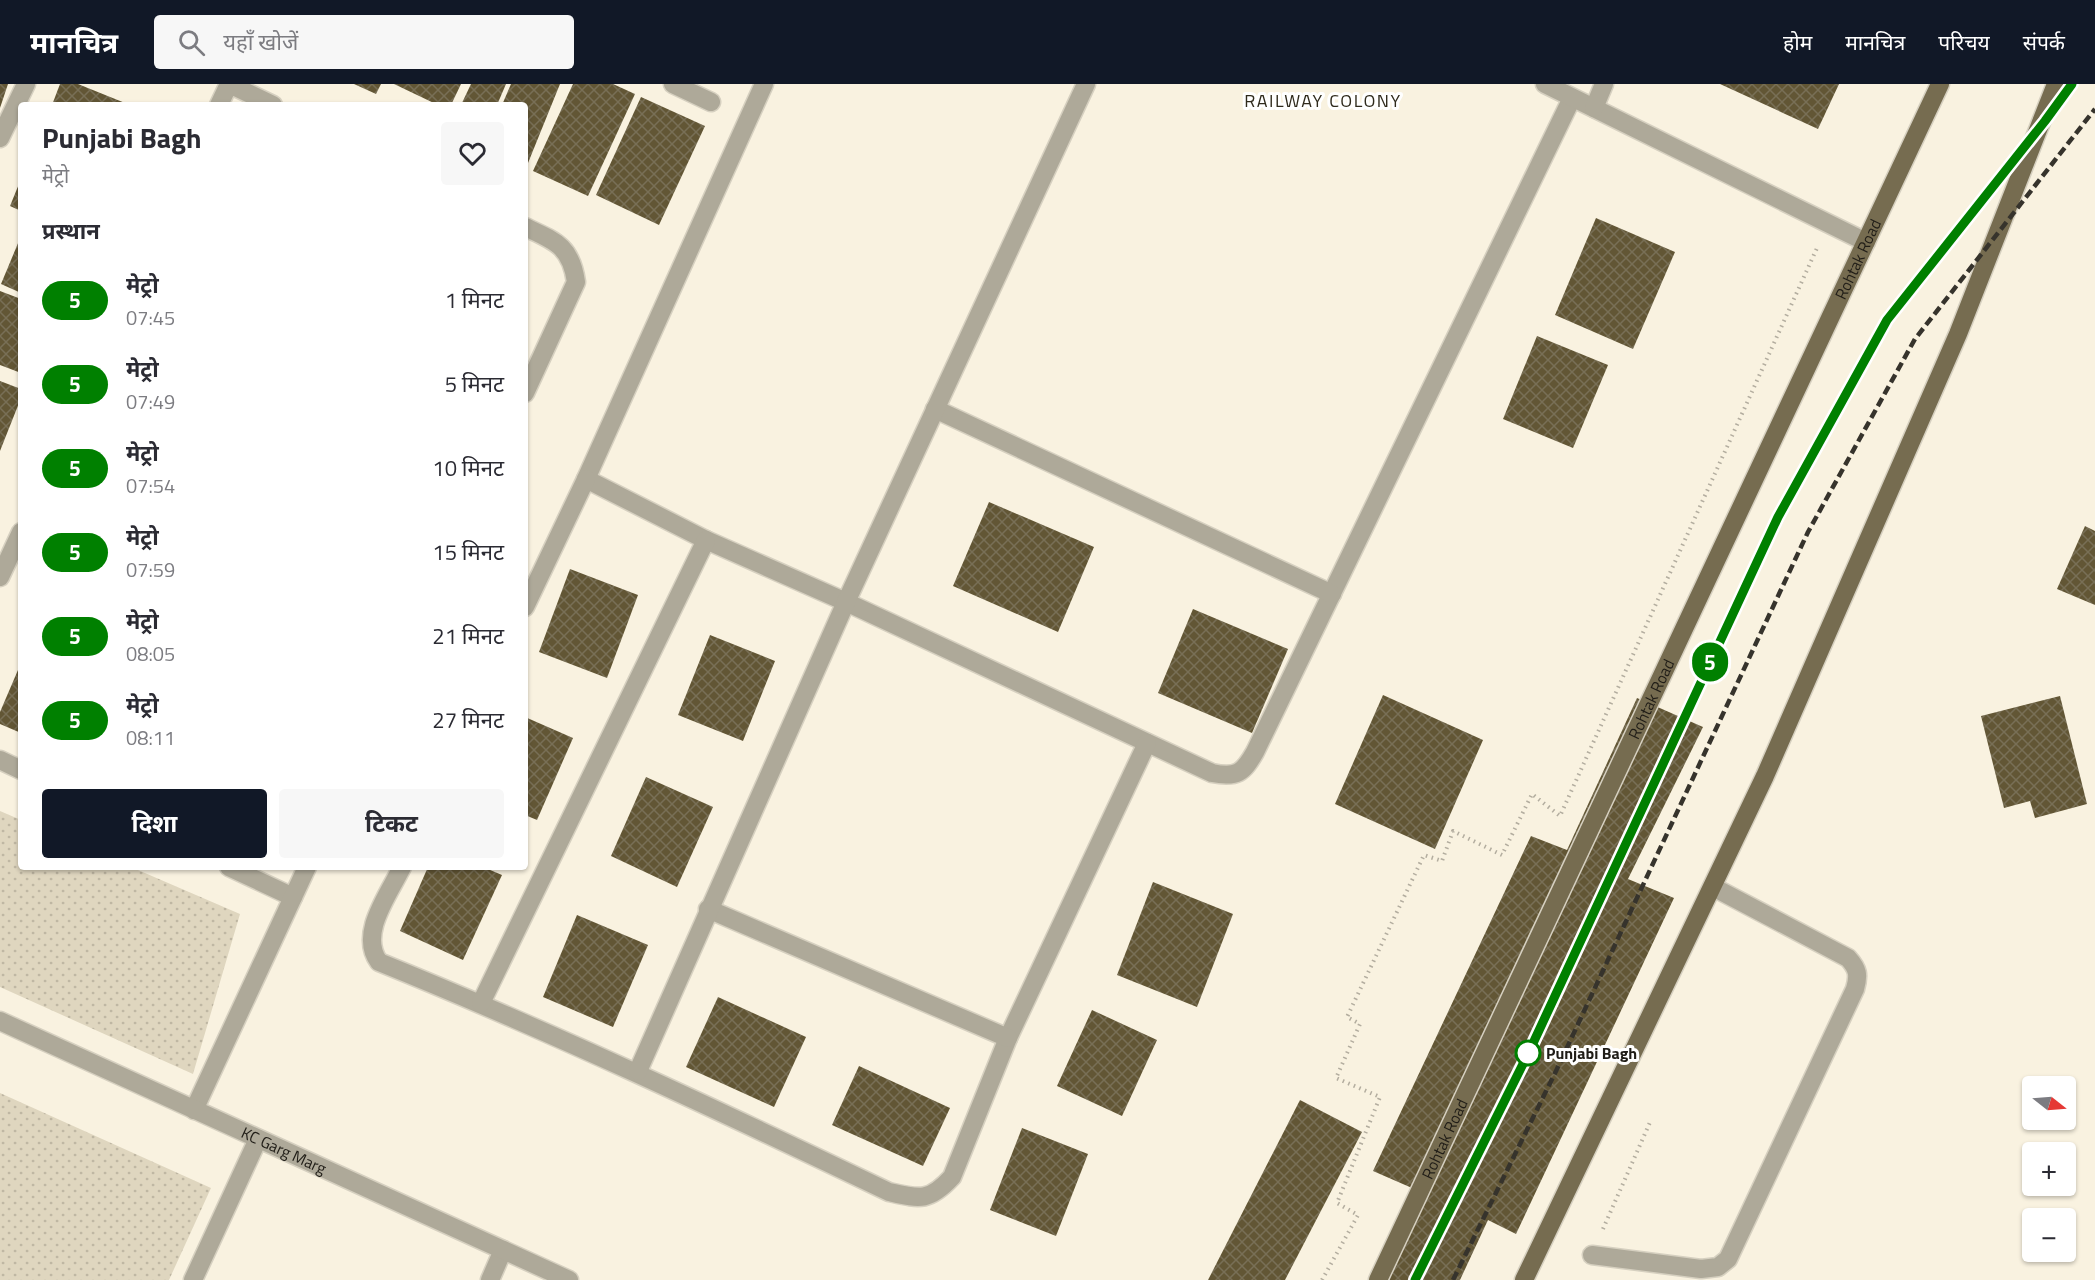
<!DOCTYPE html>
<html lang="hi">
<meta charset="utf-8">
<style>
body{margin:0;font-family:"Titillium Web","Noto Sans Devanagari",sans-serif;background:#f7f7f7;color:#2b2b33;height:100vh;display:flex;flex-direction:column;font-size:22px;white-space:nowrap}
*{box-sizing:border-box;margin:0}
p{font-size:20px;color:#7c7c81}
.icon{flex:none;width:33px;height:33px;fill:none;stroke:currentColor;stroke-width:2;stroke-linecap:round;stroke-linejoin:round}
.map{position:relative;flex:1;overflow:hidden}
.side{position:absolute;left:18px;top:18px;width:510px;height:768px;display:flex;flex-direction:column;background:#fff;border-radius:6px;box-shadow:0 2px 4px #0004}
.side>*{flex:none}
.badge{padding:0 12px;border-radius:20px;font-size:21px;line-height:39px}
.needle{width:39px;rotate:107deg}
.tools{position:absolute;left:2022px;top:992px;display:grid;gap:12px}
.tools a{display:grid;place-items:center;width:54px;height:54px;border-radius:6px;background:#fff;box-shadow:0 2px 4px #0004;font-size:30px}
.map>.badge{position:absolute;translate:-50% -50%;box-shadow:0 0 0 3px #fff}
h2{padding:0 24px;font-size:22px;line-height:54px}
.round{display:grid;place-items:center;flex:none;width:63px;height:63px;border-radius:6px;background:#f7f7f7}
.headline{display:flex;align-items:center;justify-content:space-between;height:102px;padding:0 24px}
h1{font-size:28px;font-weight:700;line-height:45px}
.button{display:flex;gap:12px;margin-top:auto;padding:12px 24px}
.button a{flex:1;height:69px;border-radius:6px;background:#111827;color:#fff;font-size:24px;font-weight:700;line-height:69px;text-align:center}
.button a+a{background:#f7f7f7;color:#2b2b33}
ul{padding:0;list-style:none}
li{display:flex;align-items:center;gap:18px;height:84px;padding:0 24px}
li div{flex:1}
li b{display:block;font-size:22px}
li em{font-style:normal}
li .badge{min-width:66px;font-weight:700;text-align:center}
header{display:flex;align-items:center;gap:36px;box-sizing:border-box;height:84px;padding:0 30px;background:#111827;color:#fff}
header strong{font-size:28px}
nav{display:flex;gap:33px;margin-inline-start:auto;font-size:21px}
.search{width:420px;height:54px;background:#f7f7f7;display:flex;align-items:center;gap:15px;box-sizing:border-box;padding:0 21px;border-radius:6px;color:#7c7c81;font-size:22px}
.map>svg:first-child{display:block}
.grass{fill:url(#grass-dots)}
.building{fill:url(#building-cross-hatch)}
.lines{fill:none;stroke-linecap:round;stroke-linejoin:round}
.service-casing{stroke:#d6d0c0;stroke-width:21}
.minor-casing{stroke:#d6d0c0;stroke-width:21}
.tertiary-casing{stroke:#d6d0c0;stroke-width:21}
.primary-casing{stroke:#d6d0c0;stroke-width:21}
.path{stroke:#b3ad9f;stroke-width:4;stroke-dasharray:1.5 4.5;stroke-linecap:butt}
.service{stroke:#aea999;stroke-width:18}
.minor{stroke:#aea999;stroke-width:18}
.tertiary{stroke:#aea999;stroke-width:18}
.primary{stroke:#766c50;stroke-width:18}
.rail{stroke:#36332c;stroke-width:4.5;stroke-dasharray:9 4.5;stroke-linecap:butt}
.line-casing{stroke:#fff;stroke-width:14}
.line{stroke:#008000;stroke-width:9}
.stop-dot{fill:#fff;stroke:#008000;stroke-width:3}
.labels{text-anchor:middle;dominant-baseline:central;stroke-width:6;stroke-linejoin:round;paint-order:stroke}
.street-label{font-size:16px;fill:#201d17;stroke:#fff}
.stop-label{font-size:16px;font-weight:bold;fill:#201d17;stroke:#fff;text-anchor:start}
.neighbourhood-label{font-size:18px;letter-spacing:1.5px;fill:#2f2a1c;stroke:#fff}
</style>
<header>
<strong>मानचित्र</strong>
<div class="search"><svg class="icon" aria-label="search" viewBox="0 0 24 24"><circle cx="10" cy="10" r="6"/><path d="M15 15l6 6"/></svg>यहाँ खोजें</div>
<nav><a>होम</a><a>मानचित्र</a><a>परिचय</a><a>संपर्क</a></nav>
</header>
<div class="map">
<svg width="2095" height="1196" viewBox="0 0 2095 1196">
<defs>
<pattern id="grass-dots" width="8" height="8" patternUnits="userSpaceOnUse" patternTransform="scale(1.5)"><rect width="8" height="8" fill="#dfd6bf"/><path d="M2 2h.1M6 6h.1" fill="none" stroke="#bfb7a3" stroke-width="1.8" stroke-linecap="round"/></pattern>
<pattern id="building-cross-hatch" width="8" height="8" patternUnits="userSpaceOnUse" patternTransform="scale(1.5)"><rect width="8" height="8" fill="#625635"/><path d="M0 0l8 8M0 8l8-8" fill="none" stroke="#786f56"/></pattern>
</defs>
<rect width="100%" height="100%" fill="#f9f2e0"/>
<g class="grass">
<polygon points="0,727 21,736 21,783 131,783 240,830 193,990 0,903"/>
<polygon points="0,1009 211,1104 169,1196 0,1196"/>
</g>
<g class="building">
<polygon points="0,0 8,0 0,24"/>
<polygon points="60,0 78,0 130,21 52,21"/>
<polygon points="354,0 381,0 376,10"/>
<polygon points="394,0 461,0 451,21 438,21"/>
<polygon points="471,0 506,0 497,21 461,21"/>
<polygon points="511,0 560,0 528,79 525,78 525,21 502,21"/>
<polygon points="573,0 613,0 635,10 588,112 533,87"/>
<polygon points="1720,0 1839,0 1818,45"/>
<polygon points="641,13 705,42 659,141 596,111"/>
<polygon points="21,95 21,127 10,122"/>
<polygon points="1596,134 1675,168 1633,265 1555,231"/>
<polygon points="21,152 21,209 1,200"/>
<polygon points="0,207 21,215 21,289 0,281"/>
<polygon points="1537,252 1608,281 1573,364 1503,335"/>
<polygon points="0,297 21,305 21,314 0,367"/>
<polygon points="989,418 1094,463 1058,548 953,502"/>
<polygon points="2085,442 2095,447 2095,521 2057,505"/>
<polygon points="570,485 638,511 607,594 539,568"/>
<polygon points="1193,525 1288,565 1252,649 1158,609"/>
<polygon points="710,551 775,577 743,657 678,631"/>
<polygon points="21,579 21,649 0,640 0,628"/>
<polygon points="1383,611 1483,656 1435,765 1335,720"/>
<polygon points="2060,612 2087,720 2035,734 2030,717 2004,724 1981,632"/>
<polygon points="1637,614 1703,643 1628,795 1674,814 1516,1150 1488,1136 1460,1196 1370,1196 1412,1104 1373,1087 1531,752 1567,766"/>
<polygon points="525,633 573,654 537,736 525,731"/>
<polygon points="646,693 713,723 677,803 611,772"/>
<polygon points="428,783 483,783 502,791 463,876 400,847"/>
<polygon points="1153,798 1233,830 1197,923 1117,891"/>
<polygon points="577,831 648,861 613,943 543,913"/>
<polygon points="718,913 806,953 774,1023 686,983"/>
<polygon points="1092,926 1157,956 1122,1032 1057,1002"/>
<polygon points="859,982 950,1024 923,1082 832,1041"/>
<polygon points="1300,1016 1362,1048 1285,1196 1208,1196"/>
<polygon points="1022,1044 1088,1070 1056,1152 990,1126"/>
</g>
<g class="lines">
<defs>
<path id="service" d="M1592,1171L1701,1185L1718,1183L1728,1175L1855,905C1859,891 1858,885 1848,874L1713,803"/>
<g id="minor">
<polyline points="673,0 711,18"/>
<path d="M764,0L586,395L706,456L846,518L1212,689C1237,694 1243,689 1255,668L1572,14"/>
<polyline points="1545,0 1866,158"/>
<polyline points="219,21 229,0 273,21"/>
<polyline points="1594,24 1604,0"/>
<polyline points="0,54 26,0"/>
<path d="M525,143C555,157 571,162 576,198L525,309"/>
<polyline points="935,325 1332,510"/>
<polyline points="0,493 21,448"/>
<polyline points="525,523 586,395"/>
<polyline points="0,676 21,686"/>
<polyline points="229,783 293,813"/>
<path d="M402,783C389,810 358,850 379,878C552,948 720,1027 889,1108C920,1115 929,1118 952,1093L1008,954L1147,659"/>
<polyline points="708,825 1008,954"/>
<polyline points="481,919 706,456"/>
<polyline points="638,987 846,518 1086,0"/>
<polyline points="194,1026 307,783"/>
<polyline points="193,1196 258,1055"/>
<polyline points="490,1196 503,1166"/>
</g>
<g id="tertiary">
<path id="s1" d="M0,937L569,1196"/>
</g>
<g id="primary">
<path id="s2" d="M1378,1196L1940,0"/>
<polyline points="1524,1196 1765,692 1958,250 2056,0"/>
</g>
</defs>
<use href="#service" class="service-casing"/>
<use href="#minor" class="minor-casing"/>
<use href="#tertiary" class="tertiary-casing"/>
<use href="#primary" class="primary-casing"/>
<g class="path">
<polyline points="1603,1145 1651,1036"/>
<polyline points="1322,1196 1358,1131 1337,1119 1380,1013 1336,994 1360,940 1347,933 1424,771 1442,777 1453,747 1502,771 1532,710 1560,732 1817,164"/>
</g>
<use href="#service" class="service"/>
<use href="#minor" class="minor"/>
<use href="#tertiary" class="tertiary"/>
<use href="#primary" class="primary"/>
<g class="rail">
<polyline points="1415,1196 1528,970 1778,433 1886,236 2045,37 2072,0"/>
<polyline points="1453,1196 1557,985 1808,448 1915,255 2095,25"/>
</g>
</g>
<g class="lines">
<defs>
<polyline id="line" points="1415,1196 1528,970 1778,433 1887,236 2045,37 2072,0"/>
</defs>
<use href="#line" class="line-casing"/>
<use href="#line" class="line"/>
</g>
<circle class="stop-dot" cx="1528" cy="969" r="12"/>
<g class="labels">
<g class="street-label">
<text stroke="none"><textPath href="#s2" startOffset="1128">Rohtak Road</textPath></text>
<text stroke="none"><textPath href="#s2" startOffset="642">Rohtak Road</textPath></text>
<text stroke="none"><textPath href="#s2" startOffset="156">Rohtak Road</textPath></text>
<text stroke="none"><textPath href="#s1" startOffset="312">KC Garg Marg</textPath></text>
</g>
<g class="stop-label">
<text x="1546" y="969">Punjabi Bagh</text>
</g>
<g class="neighbourhood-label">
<text x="1323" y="16">RAILWAY COLONY</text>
</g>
</g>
</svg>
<div class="tools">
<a><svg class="needle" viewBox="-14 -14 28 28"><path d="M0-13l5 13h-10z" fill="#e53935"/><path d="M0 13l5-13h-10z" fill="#7c7c81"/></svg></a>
<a>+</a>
<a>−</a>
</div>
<b class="badge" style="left:1710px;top:578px;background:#008000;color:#fff">5</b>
<section class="side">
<div class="headline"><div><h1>Punjabi Bagh</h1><p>मेट्रो</p></div><a class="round"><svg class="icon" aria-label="heart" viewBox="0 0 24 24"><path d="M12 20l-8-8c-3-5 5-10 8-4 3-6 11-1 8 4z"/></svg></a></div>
<h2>प्रस्थान</h2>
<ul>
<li><span class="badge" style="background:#008000;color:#fff">5</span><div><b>मेट्रो</b><p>07:45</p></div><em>1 मिनट</em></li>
<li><span class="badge" style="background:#008000;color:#fff">5</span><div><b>मेट्रो</b><p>07:49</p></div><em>5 मिनट</em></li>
<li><span class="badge" style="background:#008000;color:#fff">5</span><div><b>मेट्रो</b><p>07:54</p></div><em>10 मिनट</em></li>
<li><span class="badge" style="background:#008000;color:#fff">5</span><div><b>मेट्रो</b><p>07:59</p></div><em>15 मिनट</em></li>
<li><span class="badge" style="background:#008000;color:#fff">5</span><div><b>मेट्रो</b><p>08:05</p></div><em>21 मिनट</em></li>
<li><span class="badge" style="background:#008000;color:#fff">5</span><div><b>मेट्रो</b><p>08:11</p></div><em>27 मिनट</em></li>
</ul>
<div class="button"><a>दिशा</a><a>टिकट</a></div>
</section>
</div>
